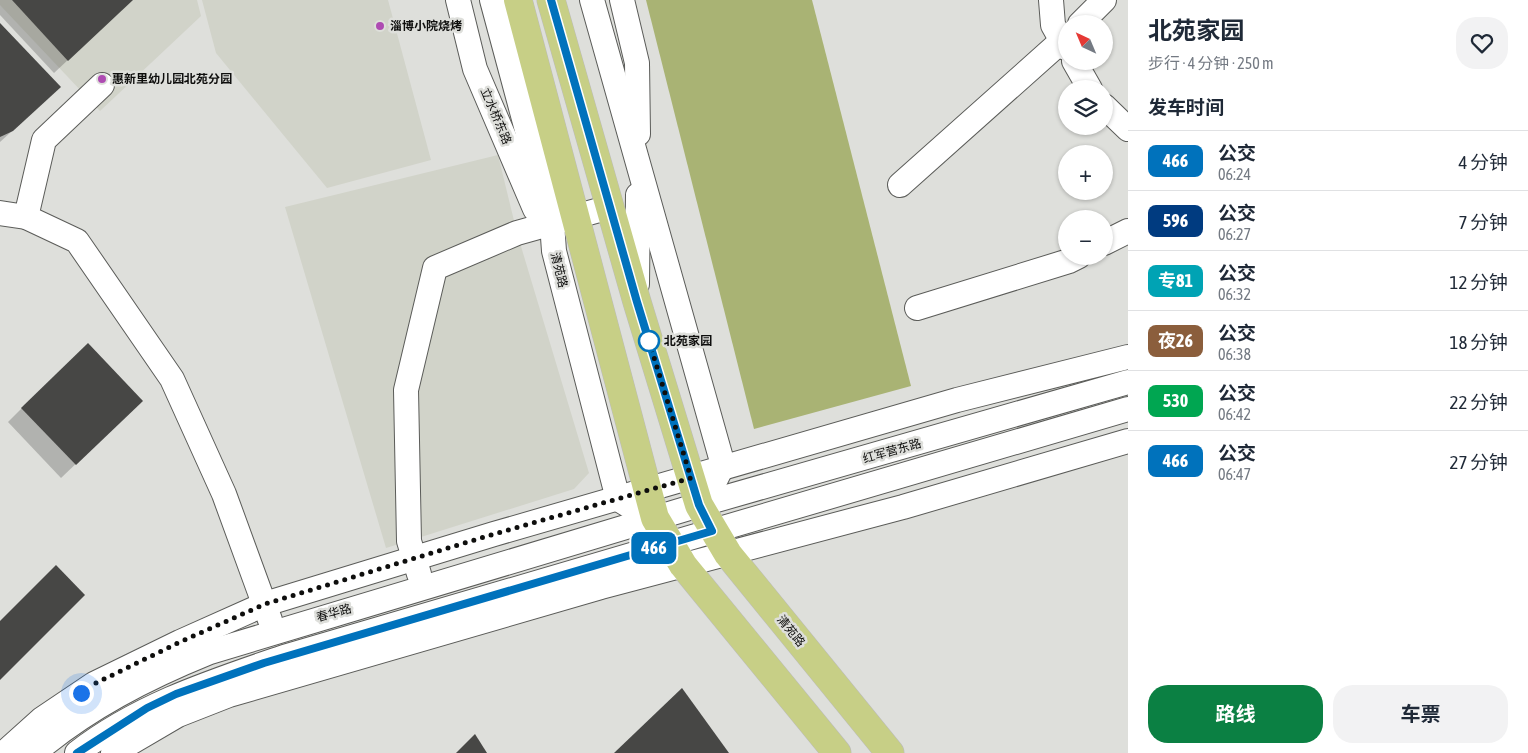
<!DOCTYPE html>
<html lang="zh">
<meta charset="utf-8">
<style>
body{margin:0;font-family:"Asap Condensed","Noto Sans SC",sans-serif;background:#f2f2f3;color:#1f2937;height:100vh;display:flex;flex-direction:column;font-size:19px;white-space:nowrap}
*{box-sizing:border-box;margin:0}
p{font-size:16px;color:#747a83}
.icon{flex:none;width:28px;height:28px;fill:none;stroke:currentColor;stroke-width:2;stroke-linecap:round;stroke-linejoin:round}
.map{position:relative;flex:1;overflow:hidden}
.side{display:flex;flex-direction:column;background:#fff;width:400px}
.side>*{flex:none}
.badge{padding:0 10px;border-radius:8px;font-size:18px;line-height:32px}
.needle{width:32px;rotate:316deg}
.tools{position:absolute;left:1058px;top:15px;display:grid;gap:10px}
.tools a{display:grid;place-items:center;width:55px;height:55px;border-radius:50%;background:#fff;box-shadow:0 1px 4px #0004;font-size:25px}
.you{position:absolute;width:25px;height:25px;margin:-12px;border:4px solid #fff;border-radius:50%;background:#1a73e8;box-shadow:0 0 0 8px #1a73e833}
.map>.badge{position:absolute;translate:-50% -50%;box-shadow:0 0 0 2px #fff}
h2{padding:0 20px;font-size:19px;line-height:45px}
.round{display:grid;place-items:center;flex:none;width:52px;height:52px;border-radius:20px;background:#f2f2f3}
.headline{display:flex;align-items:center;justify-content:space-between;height:85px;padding:0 20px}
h1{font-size:24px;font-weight:700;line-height:38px}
.button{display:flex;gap:10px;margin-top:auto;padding:10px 20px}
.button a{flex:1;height:58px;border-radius:20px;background:#0b8043;color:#fff;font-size:20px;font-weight:700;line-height:58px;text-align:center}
.button a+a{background:#f2f2f3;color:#1f2937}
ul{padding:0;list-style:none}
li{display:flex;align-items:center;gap:15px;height:60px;padding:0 20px;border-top:1px solid #e0e1e3}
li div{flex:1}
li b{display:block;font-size:19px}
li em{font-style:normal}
li .badge{min-width:55px;font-weight:700;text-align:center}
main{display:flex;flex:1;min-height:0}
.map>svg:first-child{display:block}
.built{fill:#d1d3c9}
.green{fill:#a9b374}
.shadow{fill:#0003}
.building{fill:#474745}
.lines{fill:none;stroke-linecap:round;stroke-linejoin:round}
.minor-casing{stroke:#5b5c59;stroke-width:26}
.major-casing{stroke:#bcbcbb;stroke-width:29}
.minor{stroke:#fff;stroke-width:24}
.major{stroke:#c7cf86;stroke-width:28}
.line-casing{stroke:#fff;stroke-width:11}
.line{stroke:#0072bc;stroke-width:8}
.walk{stroke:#0e0e0d;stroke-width:5;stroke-dasharray:0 9}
.poi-dot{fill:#ae4bb2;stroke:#dedfdb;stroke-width:2}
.stop-dot{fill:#fff;stroke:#0072bc;stroke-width:2.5}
.labels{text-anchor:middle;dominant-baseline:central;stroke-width:5;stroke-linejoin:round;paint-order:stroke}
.poi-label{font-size:12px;font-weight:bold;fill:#0e0e0d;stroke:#dedfdb;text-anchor:start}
.street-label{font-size:12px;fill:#0e0e0d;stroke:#dedfdb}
.stop-label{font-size:12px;font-weight:bold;fill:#0e0e0d;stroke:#dedfdb;text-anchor:start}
</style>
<main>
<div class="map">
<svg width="1128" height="753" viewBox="0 0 1128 753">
<rect width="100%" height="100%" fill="#dedfdb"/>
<g class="built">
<polygon points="0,0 197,0 201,16 100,111 0,5"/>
<polygon points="202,0 388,0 431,160 327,188 216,53"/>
<polygon points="498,155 517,233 589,473 574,489 386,548 285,207"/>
</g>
<polygon class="green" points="646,0 812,0 911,386 754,429"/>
<g class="shadow">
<polygon points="0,0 132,0 54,73 0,15"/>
<polygon points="0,25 45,101 0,142"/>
<polygon points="22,408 128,414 61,478 8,422"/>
</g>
<g class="building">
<polygon points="12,0 133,0 68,61"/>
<polygon points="0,23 61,87 13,131 0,137"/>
<polygon points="88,343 143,401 76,465 21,408"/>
<polygon points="56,565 85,595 0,680 0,621"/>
<polygon points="682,688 729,753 614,753"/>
<polygon points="475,734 487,753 456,753"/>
</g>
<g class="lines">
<defs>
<g id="minor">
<polyline points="458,0 475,69 535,209"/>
<polyline points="492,0 552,223 554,251 618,499 631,507"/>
<polyline points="592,0 723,465 715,481"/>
<polyline points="622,0 637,63 638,134"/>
<polyline points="1051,0 1053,25 1066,48"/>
<polyline points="1080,24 1104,0"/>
<polyline points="1074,61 1090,89"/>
<polyline points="1104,106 1128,129"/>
<polyline points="900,185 1066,37"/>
<polyline points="0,213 26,217 77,241 172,379 224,494 270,620"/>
<polyline points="26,217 44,140 102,85"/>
<polyline points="1104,243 1128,231"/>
<polyline points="637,284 638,195"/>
<polyline points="917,308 1069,261 1079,256"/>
<polyline points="419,574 409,541 406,390 435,268 517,233 610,207"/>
<polyline points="4,753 42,719 94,684 180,642 265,604 494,534 957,400 1128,357"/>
<path d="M34,753C87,708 146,678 210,652L699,505L1128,382"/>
<path d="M77,753C139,705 211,682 284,657L1128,409"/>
<polyline points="113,753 178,715 229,695 601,587 903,507 1128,441"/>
</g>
<g id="major">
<polyline points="518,0 655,518 683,565 837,753"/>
<polyline points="551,0 637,302 699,505 728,554 890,753"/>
</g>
</defs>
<use href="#minor" class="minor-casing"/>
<use href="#major" class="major-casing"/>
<use href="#minor" class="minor"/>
<use href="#major" class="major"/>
</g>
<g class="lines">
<defs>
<polyline id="line" points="77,753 147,708 176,694 264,663 712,531 699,505 637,302 551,0"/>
</defs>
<use href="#line" class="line-casing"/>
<use href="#line" class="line"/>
<polyline class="walk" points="81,693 94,684 180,642 265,604 494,534 691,478 649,341"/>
</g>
<g class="poi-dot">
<circle cx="380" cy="26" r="5"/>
<circle cx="102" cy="79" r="5"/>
</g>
<circle class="stop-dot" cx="649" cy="341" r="10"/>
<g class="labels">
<g class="poi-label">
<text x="390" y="26">淄博小院烧烤</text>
<text x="112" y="79">惠新里幼儿园北苑分园</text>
</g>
<g class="street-label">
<text transform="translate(496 116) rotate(67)">立水桥东路</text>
<text transform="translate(559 270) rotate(76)">清苑路</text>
<text transform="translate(892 451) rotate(-16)">红军营东路</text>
<text transform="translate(334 613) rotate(-16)">春华路</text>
<text transform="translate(791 631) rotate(51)">清苑路</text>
</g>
<g class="stop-label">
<text x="664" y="341">北苑家园</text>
</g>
</g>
</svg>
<div class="tools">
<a><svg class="needle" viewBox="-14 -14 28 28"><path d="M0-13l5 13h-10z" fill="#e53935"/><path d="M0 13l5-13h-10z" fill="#747a83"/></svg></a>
<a><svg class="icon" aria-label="layers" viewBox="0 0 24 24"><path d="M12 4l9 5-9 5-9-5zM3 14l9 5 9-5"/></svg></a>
<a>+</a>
<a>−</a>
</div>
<div class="you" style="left:81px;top:693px"></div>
<b class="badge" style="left:654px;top:548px;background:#0072bc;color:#fff">466</b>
</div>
<section class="side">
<div class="headline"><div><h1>北苑家园</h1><p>步行 · 4 分钟 · 250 m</p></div><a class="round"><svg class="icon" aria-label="heart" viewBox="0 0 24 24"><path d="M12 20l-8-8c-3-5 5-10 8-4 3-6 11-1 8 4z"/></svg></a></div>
<h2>发车时间</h2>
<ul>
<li><span class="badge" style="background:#0072bc;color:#fff">466</span><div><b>公交</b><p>06:24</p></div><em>4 分钟</em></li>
<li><span class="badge" style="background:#003b80;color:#fff">596</span><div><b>公交</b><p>06:27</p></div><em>7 分钟</em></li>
<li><span class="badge" style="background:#00a3b4;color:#fff">专81</span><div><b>公交</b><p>06:32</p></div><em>12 分钟</em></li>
<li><span class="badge" style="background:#8b5e3c;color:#fff">夜26</span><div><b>公交</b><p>06:38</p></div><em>18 分钟</em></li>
<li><span class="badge" style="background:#00a651;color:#fff">530</span><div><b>公交</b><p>06:42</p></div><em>22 分钟</em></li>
<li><span class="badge" style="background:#0072bc;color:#fff">466</span><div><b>公交</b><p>06:47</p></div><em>27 分钟</em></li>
</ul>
<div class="button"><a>路线</a><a>车票</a></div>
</section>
</main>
